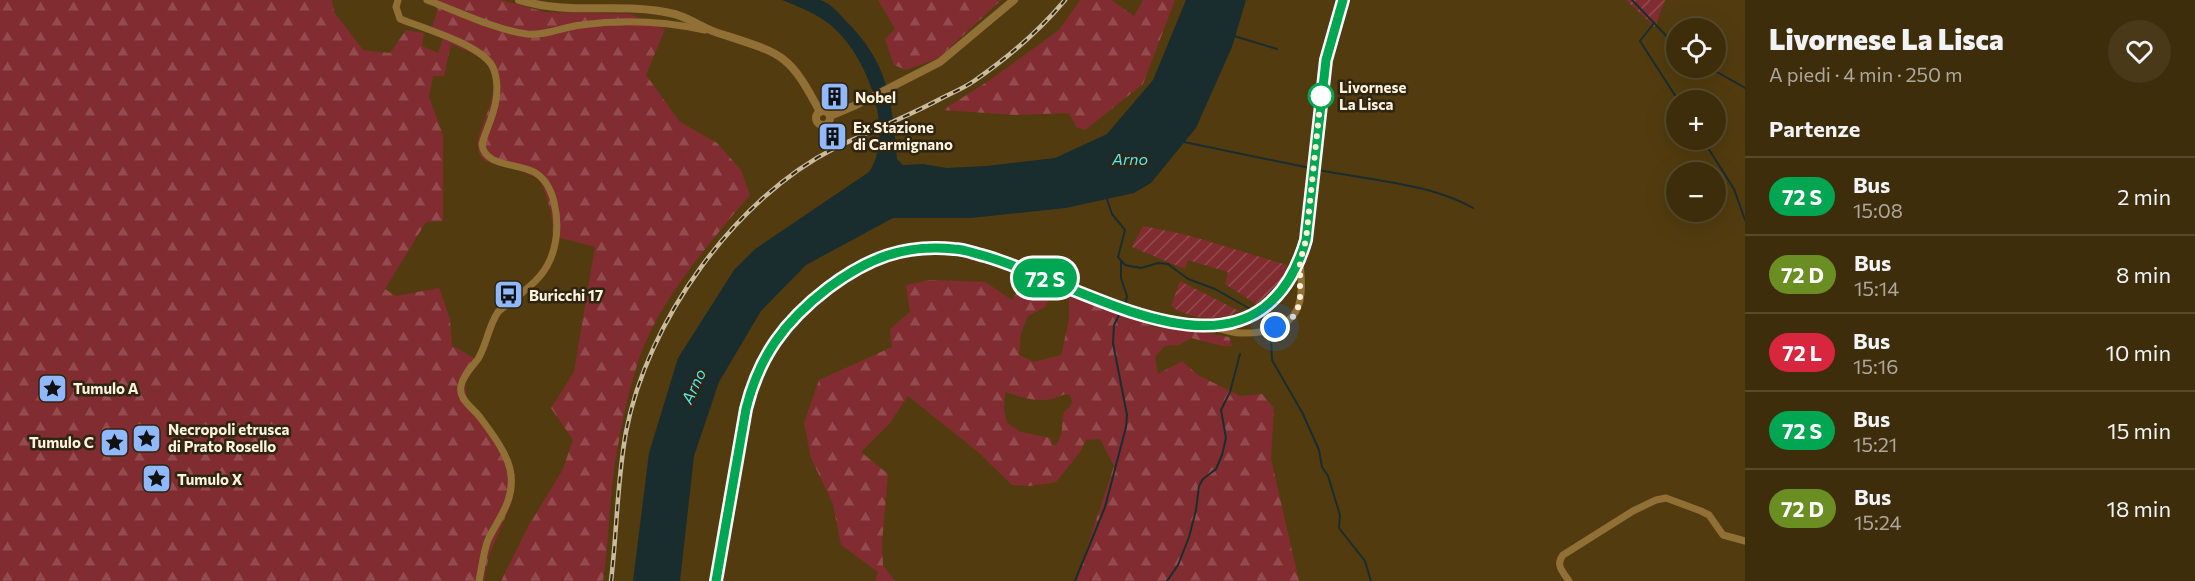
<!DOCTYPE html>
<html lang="it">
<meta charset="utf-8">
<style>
body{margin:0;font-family:Commissioner,sans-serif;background:#493919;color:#f1f3f6;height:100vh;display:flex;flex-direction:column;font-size:22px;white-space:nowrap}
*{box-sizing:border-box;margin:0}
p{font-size:20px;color:#ada89d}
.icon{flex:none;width:33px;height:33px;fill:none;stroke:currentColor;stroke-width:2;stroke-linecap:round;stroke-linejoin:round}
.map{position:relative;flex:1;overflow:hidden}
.details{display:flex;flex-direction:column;background:#3e2d0b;width:450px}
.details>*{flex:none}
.badge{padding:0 12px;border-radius:20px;font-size:21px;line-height:39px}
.fabs{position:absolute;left:1666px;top:18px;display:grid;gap:12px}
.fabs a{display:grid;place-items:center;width:60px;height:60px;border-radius:50%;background:#3e2d0b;box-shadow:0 6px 24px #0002,0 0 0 2px #57492c;font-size:30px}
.you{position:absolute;width:30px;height:30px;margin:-15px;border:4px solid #fff;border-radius:50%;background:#1a73e8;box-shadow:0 0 0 9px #1a73e833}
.map>.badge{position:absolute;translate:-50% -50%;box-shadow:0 0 0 3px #fff}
h2{padding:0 24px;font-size:22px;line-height:54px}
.round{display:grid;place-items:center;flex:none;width:63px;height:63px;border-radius:32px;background:#493919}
.headline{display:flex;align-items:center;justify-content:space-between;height:102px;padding:0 24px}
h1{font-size:28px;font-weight:800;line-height:45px}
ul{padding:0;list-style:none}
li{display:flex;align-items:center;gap:18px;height:78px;padding:0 24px;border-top:2px solid #57492c}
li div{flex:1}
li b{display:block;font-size:22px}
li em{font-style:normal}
li .badge{min-width:66px;font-weight:700;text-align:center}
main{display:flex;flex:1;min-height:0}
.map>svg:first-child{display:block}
.forest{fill:url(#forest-firs);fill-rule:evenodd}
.garden{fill:url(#garden-furrows)}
.water{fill:#192d2f}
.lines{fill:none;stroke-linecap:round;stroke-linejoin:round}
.stream{stroke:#192d2f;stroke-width:2}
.minor{stroke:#917035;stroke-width:7}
.tertiary{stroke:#917035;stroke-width:8}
.primary{stroke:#d5a139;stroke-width:10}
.rail-casing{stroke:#cbbb9d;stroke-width:4.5}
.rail{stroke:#2f2513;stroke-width:2;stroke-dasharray:7;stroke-linecap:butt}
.line-casing{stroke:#fff;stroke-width:14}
.line{stroke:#00a651;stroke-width:9}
.walk{stroke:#fff1da;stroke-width:6;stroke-dasharray:0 10.8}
.stop-dot{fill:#fff;stroke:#00a651;stroke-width:3}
.labels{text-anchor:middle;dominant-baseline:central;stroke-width:5;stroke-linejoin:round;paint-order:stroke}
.stop-label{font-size:15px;font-weight:bold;fill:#fff1da;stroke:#2f2513;text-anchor:start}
.poi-label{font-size:15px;font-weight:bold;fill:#fff1da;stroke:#2f2513;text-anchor:start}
.water-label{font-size:16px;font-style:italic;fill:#4beef7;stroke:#2f2513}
</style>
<main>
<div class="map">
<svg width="1745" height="581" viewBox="0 0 1745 581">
<defs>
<pattern id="forest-firs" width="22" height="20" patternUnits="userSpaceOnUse" patternTransform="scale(1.5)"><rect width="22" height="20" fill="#802c30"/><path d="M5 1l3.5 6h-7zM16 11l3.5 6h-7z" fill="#934b4d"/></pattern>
<pattern id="garden-furrows" width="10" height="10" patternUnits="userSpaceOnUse" patternTransform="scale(1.5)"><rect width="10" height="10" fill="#802c30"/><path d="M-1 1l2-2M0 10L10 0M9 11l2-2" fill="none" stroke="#934b4d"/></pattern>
</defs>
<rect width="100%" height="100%" fill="#523c0f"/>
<g class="forest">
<path d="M0,0H332L334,12L363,50L390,53L406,30L424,33L422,46L438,53L445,32L432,27L438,9L435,6V0H501L545,12L630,14L665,29L646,75L680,122L717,143L741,170L750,195C711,241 660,299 640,356C628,391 621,427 615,463C609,502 609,542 603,581H501L529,525L562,471L573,440L551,408L574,372L595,247L553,236C553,215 548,199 540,180L518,169L485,161L479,154C478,150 478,145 478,140C483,118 506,83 484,61C477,53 461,49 451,44L444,76H433L429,97L443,135V221L426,222L385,289L396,296L439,288L450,319L452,347L457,348L479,361L465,384L467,399L506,450L515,474L512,502L489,555L484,581H0Z"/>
<polygon points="878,0 1001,0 939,58 906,70 894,65 885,39 895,29"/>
<polygon points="1080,0 1111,0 1134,16 1143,0 1175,0 1143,84 1085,130 1076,127 1069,113 1015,115 943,110 987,82 1059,30"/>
<path d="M1026,277L1054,290L1045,307L1028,316L1021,333L1019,355L1034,362L1061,355L1069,320V296L1154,327L1207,333L1229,337L1232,346H1223L1191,338L1179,345L1165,346L1155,357L1158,374L1182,361L1198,375L1240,396L1262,394L1274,408L1271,459L1299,581H1076L1114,466L1100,439L1086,440L1080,452L1056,482L1030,486L1012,485L978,452L908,396L890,423L861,452L888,474L882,543L883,565L895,581H875L878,572L841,545L833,504L811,458L804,423L819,380L892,347L890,329L910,312L906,285L930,280L985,282L1012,300ZM1005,392C1027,399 1043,405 1065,394L1070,395L1072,401L1070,407L1064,412C1061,424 1064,435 1056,445H1052L1051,438L1021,432L1007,423L1004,410Z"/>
</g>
<g class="garden">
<polygon points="1626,0 1665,0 1655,27"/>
<path d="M1143,226L1187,235L1287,265C1282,284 1271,293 1256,304L1225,284L1228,272L1188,260L1185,269L1132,247Z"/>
<path d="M1180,281L1239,311C1219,322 1188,319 1171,306Z"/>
</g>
<path class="water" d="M782,0C794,0 808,0 820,0C829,2 839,13 845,20C889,63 892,101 897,159L903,165L923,164L947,168L986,166L1055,158L1107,134L1153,80L1186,0H1246L1232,47L1196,128L1151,183L1134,193L1066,208L971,218H893L806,265L761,311L719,382L694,456L680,581H633L649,453L678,358L734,270L755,249L869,172C895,132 868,62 838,32C823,16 802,8 782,0Z"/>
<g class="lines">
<g class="stream">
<polyline points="1632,0 1677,47"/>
<polyline points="1654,23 1640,41 1678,100"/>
<polyline points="1234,36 1277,49"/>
<polyline points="1710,68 1745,88"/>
<polyline points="1703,140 1734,189 1745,220"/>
<polyline points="1184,142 1310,168"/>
<path d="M1319,170C1367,180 1430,183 1473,208"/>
<polyline points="1106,196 1112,214 1125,230 1118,257 1125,265 1141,268 1158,263 1168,264 1188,279 1215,289 1252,310"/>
<polyline points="1121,262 1121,278 1127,296 1125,306"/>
<polyline points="1261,317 1268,327"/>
<polyline points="1271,336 1272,360 1303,414 1319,450 1322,467 1328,476 1340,515 1339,528 1365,561 1371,581"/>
<polyline points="1075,581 1105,507 1126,427 1127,415 1113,343 1114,325 1120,313"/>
<polyline points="1167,581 1178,565 1189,537 1196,510 1199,486 1203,479 1216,469 1222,455 1226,438 1221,410 1230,392 1240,354"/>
</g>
<g class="minor">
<path d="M398,0L396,7L400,19C424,28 477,44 491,64C497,73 498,89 496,100C494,115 486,130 482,144C484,167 518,163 534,172C545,178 551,190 554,202C560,227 557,256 540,276C528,290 511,301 498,312C488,327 487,344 478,359C472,367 463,375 461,386C458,399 472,407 479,416C491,432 510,456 511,476C514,501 498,519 488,540C483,553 482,567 479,581"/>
<path d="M427,0C457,11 496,30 527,34C546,36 563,27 581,25C624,19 663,21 705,30"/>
<path d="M1213,327C1222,329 1231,333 1240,333C1263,334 1292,328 1299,304C1303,291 1301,275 1300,262"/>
<path d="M1569,581C1563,572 1555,565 1563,555L1633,511L1656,500L1666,498L1701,511L1709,515L1723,535L1745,541"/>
</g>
<g class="tertiary">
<path d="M519,0C571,16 620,2 670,13C688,16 703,29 721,34C783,54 789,53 820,112"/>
<circle cx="823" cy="118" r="7"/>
<polyline points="830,116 856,105 940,62 1014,0"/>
</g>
<path class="primary" d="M716,581L746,409C759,356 785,321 828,288C868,258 904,244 954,249C965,250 975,254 985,256C1089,285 1256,406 1307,240L1326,60L1343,0"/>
<defs>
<path id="rail" d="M611,581C617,532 617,481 626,432C647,322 734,199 835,148C870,131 907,117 942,98C952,93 964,88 974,81C1006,59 1040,30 1065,0"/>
</defs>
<use href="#rail" class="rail-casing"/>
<use href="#rail" class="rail"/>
</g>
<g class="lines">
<defs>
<path id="line" d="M716,581L746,409C759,356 785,321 828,288C868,258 904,244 954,249C965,249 975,254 985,256C1088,286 1257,405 1306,240L1326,60L1343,0"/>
</defs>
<use href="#line" class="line-casing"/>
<use href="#line" class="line"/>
<polyline class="walk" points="1275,327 1288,323 1296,313 1300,302 1300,262 1306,240 1321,96"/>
</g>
<defs>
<symbol id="building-square" viewBox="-11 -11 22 22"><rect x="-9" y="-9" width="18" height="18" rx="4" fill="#8fb8fd" stroke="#2f2513"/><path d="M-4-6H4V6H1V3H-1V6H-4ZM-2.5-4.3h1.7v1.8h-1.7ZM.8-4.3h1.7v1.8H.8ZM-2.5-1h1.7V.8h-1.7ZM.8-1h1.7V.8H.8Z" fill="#111"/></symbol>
<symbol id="bus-square" viewBox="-11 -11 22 22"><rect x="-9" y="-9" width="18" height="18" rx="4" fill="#8fb8fd" stroke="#2f2513"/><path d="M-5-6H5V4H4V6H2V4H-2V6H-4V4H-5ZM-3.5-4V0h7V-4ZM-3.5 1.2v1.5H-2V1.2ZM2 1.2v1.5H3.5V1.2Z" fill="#111"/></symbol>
<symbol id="sight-square" viewBox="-11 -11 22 22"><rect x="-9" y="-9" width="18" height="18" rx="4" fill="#8fb8fd" stroke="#2f2513"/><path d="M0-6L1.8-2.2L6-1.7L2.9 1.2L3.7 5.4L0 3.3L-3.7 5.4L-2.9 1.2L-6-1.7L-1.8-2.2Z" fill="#111"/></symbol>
</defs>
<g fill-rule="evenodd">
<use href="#building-square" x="818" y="80" width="33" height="33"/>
<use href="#building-square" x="816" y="120" width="33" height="33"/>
<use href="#bus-square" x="492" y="278" width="33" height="33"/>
<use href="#sight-square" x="36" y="372" width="33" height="33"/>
<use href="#sight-square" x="130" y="422" width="33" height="33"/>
<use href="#sight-square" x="98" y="426" width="33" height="33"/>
<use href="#sight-square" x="140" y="462" width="33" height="33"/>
</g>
<circle class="stop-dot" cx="1321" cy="96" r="12"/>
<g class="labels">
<g class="stop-label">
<text x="1339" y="87">Livornese<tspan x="1339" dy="17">La Lisca</tspan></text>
</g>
<g class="poi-label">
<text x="855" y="97">Nobel</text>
<text x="853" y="127">Ex Stazione<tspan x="853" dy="17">di Carmignano</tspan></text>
<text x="529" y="295">Buricchi 17</text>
<text x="73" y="388">Tumulo A</text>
<text x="168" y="429">Necropoli etrusca<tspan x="168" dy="17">di Prato Rosello</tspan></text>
<text x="94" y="442" text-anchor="end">Tumulo C</text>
<text x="177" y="479">Tumulo X</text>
</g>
<g class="water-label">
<text x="1130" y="158">Arno</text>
<text transform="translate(693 386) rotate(-65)">Arno</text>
</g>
</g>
</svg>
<div class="fabs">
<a><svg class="icon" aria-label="locate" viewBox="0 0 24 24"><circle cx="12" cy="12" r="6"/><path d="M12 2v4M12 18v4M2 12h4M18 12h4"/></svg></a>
<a>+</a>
<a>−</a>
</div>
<div class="you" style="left:1275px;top:327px"></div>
<b class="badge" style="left:1045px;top:278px;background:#00a651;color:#fff">72 S</b>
</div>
<section class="details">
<div class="headline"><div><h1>Livornese La Lisca</h1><p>A piedi · 4 min · 250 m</p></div><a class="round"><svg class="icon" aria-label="heart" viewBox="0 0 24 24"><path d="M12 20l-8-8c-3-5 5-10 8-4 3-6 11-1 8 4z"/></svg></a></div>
<h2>Partenze</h2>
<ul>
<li><span class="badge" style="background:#00a651;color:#fff">72 S</span><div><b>Bus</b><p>15:08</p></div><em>2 min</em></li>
<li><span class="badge" style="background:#6b8e23;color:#fff">72 D</span><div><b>Bus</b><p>15:14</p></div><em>8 min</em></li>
<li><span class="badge" style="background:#d7263d;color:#fff">72 L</span><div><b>Bus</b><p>15:16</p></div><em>10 min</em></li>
<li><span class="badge" style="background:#00a651;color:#fff">72 S</span><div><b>Bus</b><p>15:21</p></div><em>15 min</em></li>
<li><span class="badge" style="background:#6b8e23;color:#fff">72 D</span><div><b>Bus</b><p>15:24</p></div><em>18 min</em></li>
</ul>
</section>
</main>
